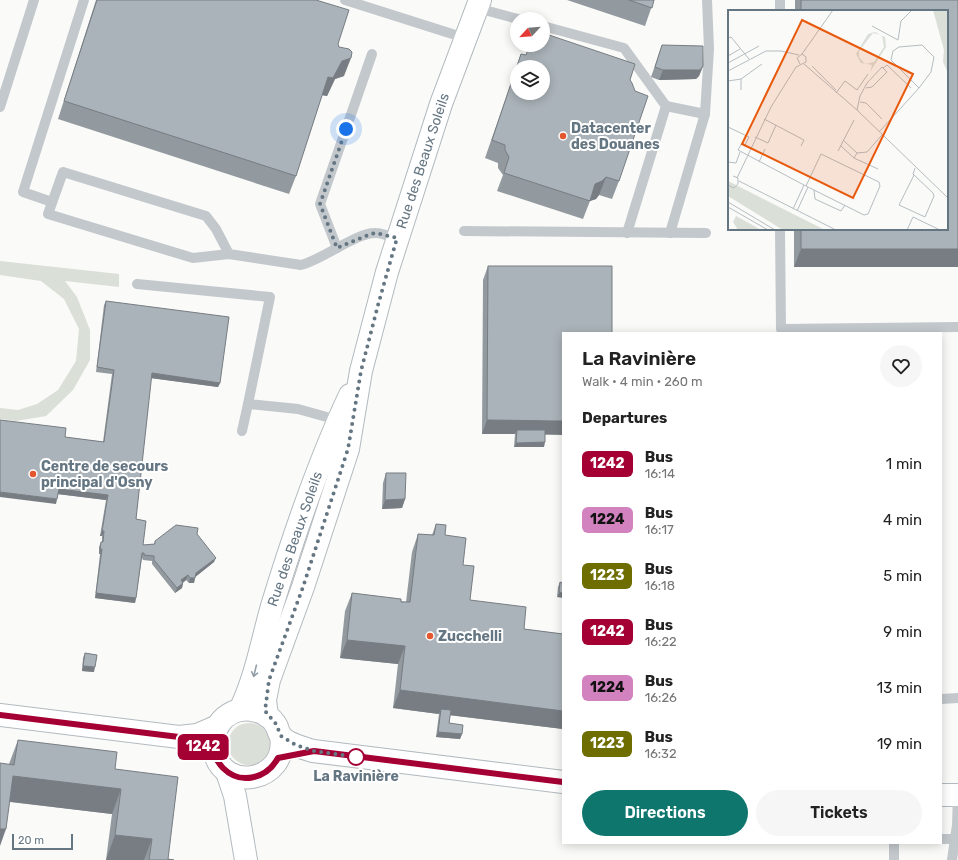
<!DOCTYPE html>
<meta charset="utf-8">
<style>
body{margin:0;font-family:Rubik,sans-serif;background:#f6f6f6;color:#222;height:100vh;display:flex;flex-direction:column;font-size:15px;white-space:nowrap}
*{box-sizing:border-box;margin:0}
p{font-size:13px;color:#767676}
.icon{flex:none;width:22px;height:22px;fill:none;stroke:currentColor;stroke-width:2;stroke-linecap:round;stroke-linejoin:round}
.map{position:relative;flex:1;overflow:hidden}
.side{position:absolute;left:562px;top:332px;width:380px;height:512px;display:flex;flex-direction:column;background:#fff;border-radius:0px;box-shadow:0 2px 10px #0003}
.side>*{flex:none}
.badge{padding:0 8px;border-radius:6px;font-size:14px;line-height:26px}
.needle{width:26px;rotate:244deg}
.fabs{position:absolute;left:510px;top:12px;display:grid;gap:8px}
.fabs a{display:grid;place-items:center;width:40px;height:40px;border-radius:50%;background:#fff;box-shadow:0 2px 10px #0003;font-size:20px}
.scale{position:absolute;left:12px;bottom:10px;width:61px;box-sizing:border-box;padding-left:4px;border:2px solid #657683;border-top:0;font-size:11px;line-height:14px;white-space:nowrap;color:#657683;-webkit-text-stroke:3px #fff;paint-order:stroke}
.you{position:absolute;width:20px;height:20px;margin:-10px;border:3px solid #fff;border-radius:50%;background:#1a73e8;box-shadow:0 0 0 6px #1a73e833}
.map>.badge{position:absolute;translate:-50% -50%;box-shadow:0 0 0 2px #fff}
h2{padding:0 20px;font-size:15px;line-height:36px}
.round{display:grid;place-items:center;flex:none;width:42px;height:42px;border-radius:21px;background:#f6f6f6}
.headline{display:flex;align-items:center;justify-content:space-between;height:68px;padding:0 20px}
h1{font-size:19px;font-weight:600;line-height:30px}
.primary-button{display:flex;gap:8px;margin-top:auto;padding:8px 20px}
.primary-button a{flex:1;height:46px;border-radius:24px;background:#0f766e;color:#fff;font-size:16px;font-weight:600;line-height:46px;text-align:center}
.primary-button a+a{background:#f6f6f6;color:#222}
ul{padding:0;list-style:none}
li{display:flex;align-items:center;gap:12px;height:56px;padding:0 20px}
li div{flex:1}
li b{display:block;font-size:15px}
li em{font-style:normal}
li .badge{min-width:44px;font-weight:700;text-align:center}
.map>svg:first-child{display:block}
.green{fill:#dadfd7}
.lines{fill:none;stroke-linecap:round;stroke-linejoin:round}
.secondary-casing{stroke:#b3babf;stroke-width:24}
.lane{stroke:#c3c8cc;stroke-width:10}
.secondary{stroke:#fff;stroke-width:22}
.wall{fill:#929a9f}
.shaded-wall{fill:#777d82}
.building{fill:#aab3b9;stroke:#777d82;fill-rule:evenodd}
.oneway{stroke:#939fa8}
.line-casing{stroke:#fff;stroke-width:9}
.line{stroke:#a50034;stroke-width:6}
.walk{stroke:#657683;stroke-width:4;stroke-dasharray:0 7.2}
.poi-dot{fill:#e4572e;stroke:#fff;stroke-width:1.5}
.stop-dot{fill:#fff;stroke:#a50034;stroke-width:2}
.labels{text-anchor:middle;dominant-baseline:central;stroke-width:4;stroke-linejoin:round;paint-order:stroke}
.poi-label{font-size:14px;font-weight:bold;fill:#657683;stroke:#fff;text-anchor:start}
.street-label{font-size:14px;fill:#657683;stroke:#fff}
.stop-label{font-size:14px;font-weight:bold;fill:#657683;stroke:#fff}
.inset-road{fill:none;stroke:#b5bdc2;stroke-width:1}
.view{fill:#e8590c;fill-opacity:0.15;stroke:#e8590c;stroke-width:2}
.inset-edge{fill:none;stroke:#657683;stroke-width:2}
</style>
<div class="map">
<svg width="958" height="860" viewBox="0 0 958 860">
<rect width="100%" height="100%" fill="#fafaf8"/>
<g class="green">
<polygon points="0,261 119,274 119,287 65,281 77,297 90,330 90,360 73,390 46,416 16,421 0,419 0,408 18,410 37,404 58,390 76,361 79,329 64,299 41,281 0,275"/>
<circle cx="249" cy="744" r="21"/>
</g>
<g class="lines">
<defs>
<g id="secondary">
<path d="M240,710C256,677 262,641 272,606C294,534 318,463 350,395"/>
<polyline points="0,715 179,737 197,735 218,726"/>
<polyline points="267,716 265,700 269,680 303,587 348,449 361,371 387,272 441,104 480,0"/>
<path d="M281,736C289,782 222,794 214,750C212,741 214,732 219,724C226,714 238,708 251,710C262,711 272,717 277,727C278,730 279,734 281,736C287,744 304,748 313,751L563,782"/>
<polyline points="227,772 235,796 246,860"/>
<polyline points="941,795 958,795"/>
</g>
</defs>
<use href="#secondary" class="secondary-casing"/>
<g class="lane">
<polyline points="345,0 465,38"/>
<polyline points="780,0 780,11"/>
<polyline points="477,8 518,19"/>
<polyline points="543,26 624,48 666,106"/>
<polyline points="0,107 34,0"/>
<polyline points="705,114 709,49 707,0"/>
<polyline points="52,202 23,192 84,0"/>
<polyline points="780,229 781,329 958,327"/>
<polyline points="464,231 706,233"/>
<polyline points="627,233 666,106 705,114 670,233"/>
<polyline points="337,248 320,204 372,54"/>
<path d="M229,254L216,229L206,216L63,172L48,214L193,258L229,254L301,265C322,260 357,232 376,233C383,233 391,237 397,239"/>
<polyline points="137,284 270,297 248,404 298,409 341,421"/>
<polyline points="242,431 248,404"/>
<polyline points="941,699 958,698"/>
<polyline points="941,839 955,839"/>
<polyline points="894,843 894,860"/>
<polyline points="952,860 957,825 958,795"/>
</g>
<use href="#secondary" class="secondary"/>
</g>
<g class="wall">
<polygon points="96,0 316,0 338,44 344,76 335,79 327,96 322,95 296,176 289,194 58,119"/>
<polygon points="567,0 654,0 645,26"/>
<polygon points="795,0 958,0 958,267 794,267 794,229 947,229 947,11 795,11"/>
<polygon points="662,45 703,66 699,76 696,79 659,80 651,77"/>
<polygon points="521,54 630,80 619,181 612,199 599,195 596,199 590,201 583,219 497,191 503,175 498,168 498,163 485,158"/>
<polygon points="488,266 545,435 544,447 514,447 515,434 482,434 483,280"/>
<polygon points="106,301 220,383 218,387 151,378 136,519 143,545 154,544 155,541 197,534 214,562 195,577 194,583 189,583 186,580 183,583 182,588 175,593 152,564 152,561 143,560 142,558 135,603 95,598 100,554 99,554 99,547 101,542 102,542 102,536 100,536 106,500 58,494 56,504 65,437 103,442 112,374 96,372 104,305"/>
<polygon points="386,473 405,499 402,508 382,509 383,483"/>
<polygon points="436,524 445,535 463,565 470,600 524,629 563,634 563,729 450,715 449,723 462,734 460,739 436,737 439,714 393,708 398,664 340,658 345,611 352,593 406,602 412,552 418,534 432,535"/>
<polygon points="560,582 563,583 557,597 558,587"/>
<polygon points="85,653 94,672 82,671 83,658"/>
<polygon points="18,740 115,769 168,859 174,860 106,860 112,814 10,802 9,764"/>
</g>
<g class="shaded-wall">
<polygon points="351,58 344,76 335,79 327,96 321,95 328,77 342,61"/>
<polygon points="703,66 699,76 696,79 659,80 663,70"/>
<polygon points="606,177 599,195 596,199 590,201 595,184"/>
<polygon points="801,249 958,249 958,267 794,267"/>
<polygon points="152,373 220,383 218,387 150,378"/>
<polygon points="487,420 563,421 563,435 516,434 517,430 515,434 482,434"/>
<polygon points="545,442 544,447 514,447 516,443"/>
<polygon points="59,489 108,495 106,500 57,494"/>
<polygon points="0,492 57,499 56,504 0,497"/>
<polygon points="405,499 402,508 382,509 385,500"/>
<polygon points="102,531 104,531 102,536 100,536"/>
<polygon points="100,549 102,549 100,554 99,554"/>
<polygon points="216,558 214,562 194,578 196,573"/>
<polygon points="188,575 186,580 179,585 181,580"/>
<polygon points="190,578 195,578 194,583 189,583"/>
<polygon points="183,583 182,588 175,593 177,588"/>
<polygon points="559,592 563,593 563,598 557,597"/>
<polygon points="96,593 136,598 135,603 95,598"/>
<polygon points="347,640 405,646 398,664 340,658"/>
<polygon points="83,666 95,667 94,672 82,671"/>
<polygon points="400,690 563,711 563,729 440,714 441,709 439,714 393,708"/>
<polygon points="438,732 462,734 460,739 436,737"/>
<polygon points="13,776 121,789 112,814 4,801"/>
<polygon points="0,829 6,829 0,846"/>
<polygon points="115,835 152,839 144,860 106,860"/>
</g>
<g class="building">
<polygon points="97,0 316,0 349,10 338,44 339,47 349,49 352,52 351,58 342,61 333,78 328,77 296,176 64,101"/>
<polygon points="629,0 654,0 652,8"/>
<polygon points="801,0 958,0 958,249 801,249 801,229 947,229 947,11 801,11"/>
<path d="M549,35L635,64L630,80L632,83L635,91L648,96L619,181L606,177L602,181L595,184L590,201L504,173L509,157L505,150V145L492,140L521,54L526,55L529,46L531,45H543V41L546,42ZM517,67H543V93H517Z"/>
<polygon points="662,45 703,46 703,66 700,70 663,70 655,67"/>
<polygon points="488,266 612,266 612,333 563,333 563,421 487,420"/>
<polygon points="106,301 229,317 220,383 152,373 136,519 146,521 143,545 155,544 155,541 176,525 198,528 197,534 216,558 196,573 195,578 190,578 188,575 181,580 183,583 177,588 154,560 154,556 144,555 144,553 142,553 136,598 96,593 102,549 100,549 101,542 103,542 104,531 102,531 108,495 59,489 57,499 0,492 0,420 66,428 65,437 104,442 114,370 97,367"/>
<polygon points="517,430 545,430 545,442 516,443"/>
<polygon points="386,473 406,473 405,499 385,500"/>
<polygon points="436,524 446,525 445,535 466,538 463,565 474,566 470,600 526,607 524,629 563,634 563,711 400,690 405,646 347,640 352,593 401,599 401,602 410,602 418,534 434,535"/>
<polygon points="560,582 563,583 563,593 559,592"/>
<polygon points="85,653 97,655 95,667 83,666"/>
<polygon points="441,709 451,710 449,723 463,725 462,734 438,732"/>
<polygon points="18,740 117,752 115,769 178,777 168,859 174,860 149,860 152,839 115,835 121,789 13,776 6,829 0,829 0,763 14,765"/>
</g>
<defs><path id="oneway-shaft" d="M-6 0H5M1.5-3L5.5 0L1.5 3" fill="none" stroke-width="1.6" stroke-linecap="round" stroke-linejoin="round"/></defs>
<use class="oneway" href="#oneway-shaft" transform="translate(255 671) rotate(104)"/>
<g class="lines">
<defs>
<path id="line" d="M0,715L179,737C190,741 200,745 210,752C216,756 218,763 223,768C241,786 267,778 278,758L314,751L563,782"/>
</defs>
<use href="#line" class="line-casing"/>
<use href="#line" class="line"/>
<polyline class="walk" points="346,129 320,204 337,248 371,234 376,233 397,238 378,305 361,371 348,449 303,587 269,680 265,711 276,724 281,736 296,745 314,751 356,757"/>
</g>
<g class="poi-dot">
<circle cx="563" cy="136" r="4"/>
<circle cx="33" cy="474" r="4"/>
<circle cx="430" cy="636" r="4"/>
</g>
<circle class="stop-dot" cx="356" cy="757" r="8"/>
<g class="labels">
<g class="poi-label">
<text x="571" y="128">Datacenter<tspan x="571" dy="16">des Douanes</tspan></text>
<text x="41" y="466">Centre de secours<tspan x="41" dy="16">principal d'Osny</tspan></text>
<text x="438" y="636">Zucchelli</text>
</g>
<g class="street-label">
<text transform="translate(423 161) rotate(-72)">Rue des Beaux Soleils</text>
<text transform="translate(295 539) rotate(-71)">Rue des Beaux Soleils</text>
</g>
<g class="stop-label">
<text x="356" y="776">La Ravinière</text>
</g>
</g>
<g transform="translate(728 10)">
<rect width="220" height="220" fill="#fafaf8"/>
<path d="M205,0H220V63L215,52L216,40ZM147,22L157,27L158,37L142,62L144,55L133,53L128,44L140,24ZM145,23L154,25L156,37L146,52L137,54L131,47V41ZM0,171L97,220H55L0,186ZM8,206L21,213L33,220H10L5,212Z" fill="#dadfd7" fill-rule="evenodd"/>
<path class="inset-road" d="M144,16L170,30L173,11L184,0M0,28L3,27L21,49M74,44L105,0M0,46L12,39M0,53L31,36M76,54L129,100L220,188M84,56L108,80M155,58L159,55L183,78M0,61L38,41H53L71,45M13,69L34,54M0,71L13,69V80M108,83L117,71L129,80L140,64M132,92L138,93L154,109M129,100L132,86L139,73L154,57L159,62L144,77L138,78M36,109L76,130L73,136M0,117L21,127L17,135M151,122L191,78L163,50L165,41L171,37L194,35L206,47L203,62L191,78M27,127L40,133L48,115M113,136L126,148L129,143L115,130M22,138L14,133L10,140L76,175M110,141L126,110M129,143L139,142L154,125M126,148L150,159M0,152L8,153L12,142M31,152L37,139M186,165L171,195L197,207L206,186L205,183L185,164L187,158M9,168L43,97L68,57L78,52V47L74,44L69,48L72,54M11,171L108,220M0,175L6,178L10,174V168L5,166M78,176L93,144L151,172L152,176L140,204L136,205L80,177M86,180L87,189L113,201L117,195M0,192L47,220M0,197L40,220M65,199L76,175L80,177L69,201M179,220L185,207L212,220"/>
<path class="view" d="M74,10L185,64L125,188L14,134Z"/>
<rect width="220" height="220" class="inset-edge"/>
</g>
</svg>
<div class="fabs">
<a><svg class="needle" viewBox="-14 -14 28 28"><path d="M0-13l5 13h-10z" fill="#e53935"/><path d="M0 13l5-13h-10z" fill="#767676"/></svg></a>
<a><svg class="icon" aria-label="layers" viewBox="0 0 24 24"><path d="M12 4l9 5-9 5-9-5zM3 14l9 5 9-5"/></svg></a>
</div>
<div class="scale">20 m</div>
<div class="you" style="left:346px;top:129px"></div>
<b class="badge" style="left:203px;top:747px;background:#a50034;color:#fff">1242</b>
<section class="side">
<div class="headline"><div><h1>La Ravinière</h1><p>Walk · 4 min · 260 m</p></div><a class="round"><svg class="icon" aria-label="heart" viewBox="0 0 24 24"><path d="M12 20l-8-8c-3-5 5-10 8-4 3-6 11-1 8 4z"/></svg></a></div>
<h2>Departures</h2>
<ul>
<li><span class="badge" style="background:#a50034;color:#fff">1242</span><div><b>Bus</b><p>16:14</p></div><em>1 min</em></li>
<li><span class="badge" style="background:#d282be;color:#111">1224</span><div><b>Bus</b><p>16:17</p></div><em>4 min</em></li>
<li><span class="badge" style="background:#6e6e00;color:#fff">1223</span><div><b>Bus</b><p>16:18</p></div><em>5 min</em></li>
<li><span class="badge" style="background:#a50034;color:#fff">1242</span><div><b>Bus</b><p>16:22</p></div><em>9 min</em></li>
<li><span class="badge" style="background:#d282be;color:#111">1224</span><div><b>Bus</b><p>16:26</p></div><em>13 min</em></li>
<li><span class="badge" style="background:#6e6e00;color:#fff">1223</span><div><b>Bus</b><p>16:32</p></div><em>19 min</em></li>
</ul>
<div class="primary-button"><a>Directions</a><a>Tickets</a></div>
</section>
</div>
